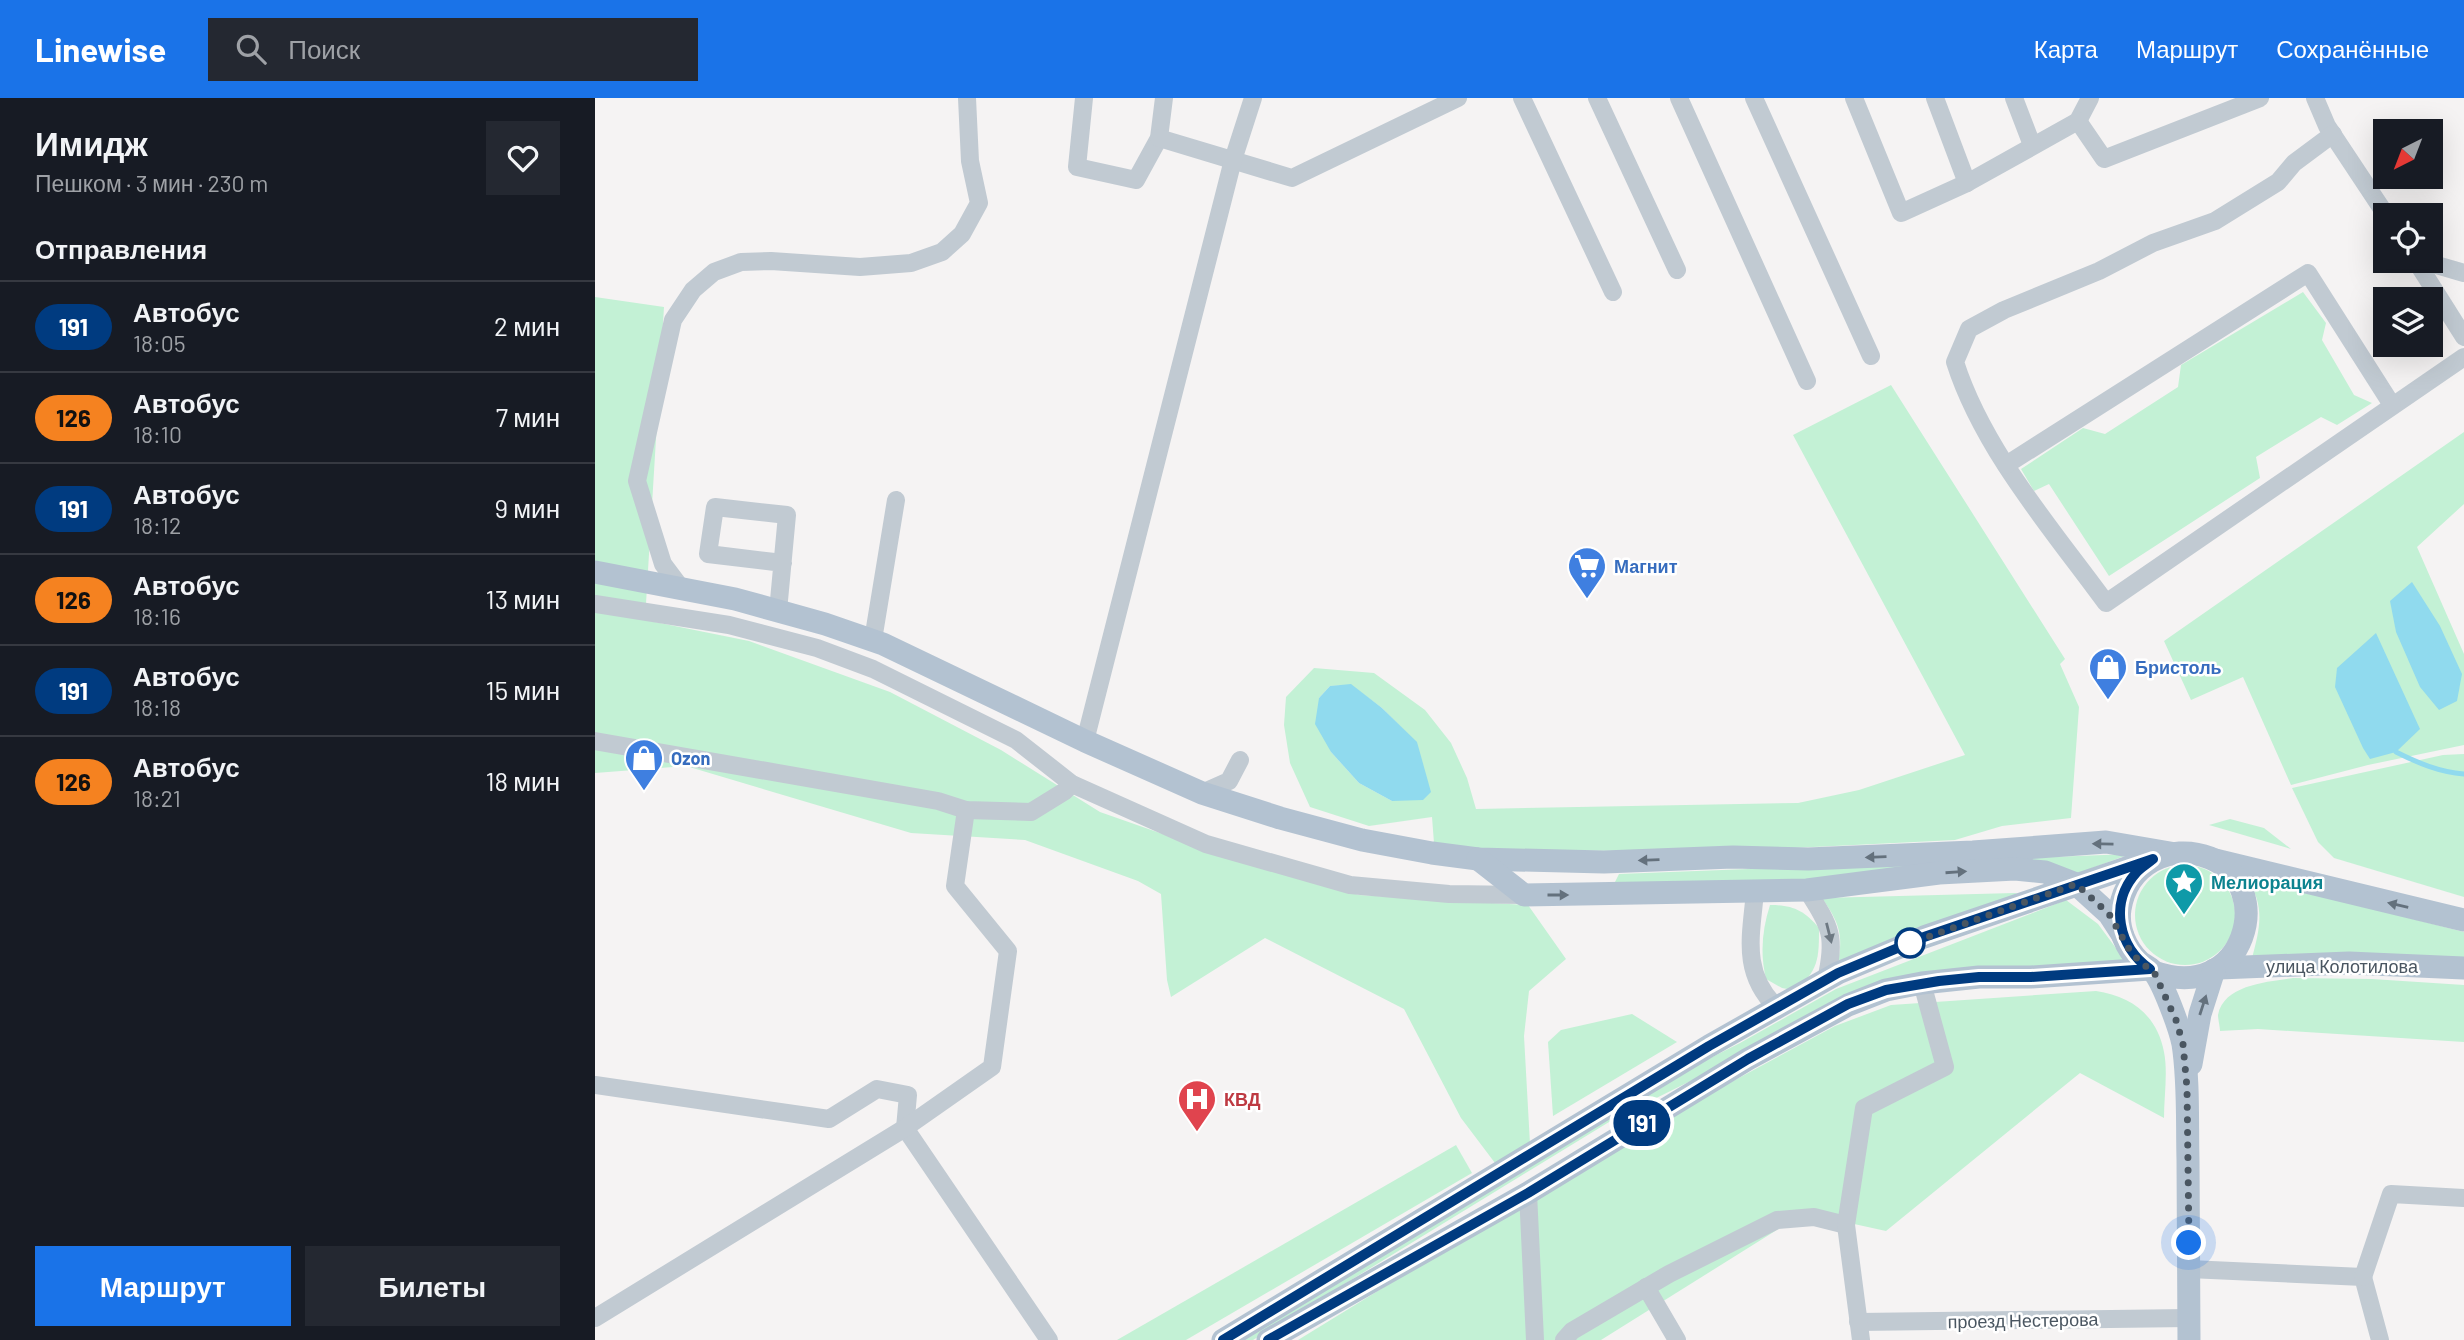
<!DOCTYPE html>
<html lang="ru">
<meta charset="utf-8">
<style>
body{margin:0;font-family:Barlow,sans-serif;background:#242831;color:#f1f3f6;height:100vh;display:flex;flex-direction:column;font-size:26px;white-space:nowrap}
*{box-sizing:border-box;margin:0}
p{font-size:23px;color:#9ea1a6}
.icon{flex:none;width:38px;height:38px;fill:none;stroke:currentColor;stroke-width:2;stroke-linecap:round;stroke-linejoin:round}
.map{position:relative;flex:1;overflow:hidden}
.panel{display:flex;flex-direction:column;background:#171b24;width:595px}
.panel>*{flex:none}
.badge{padding:0 14px;border-radius:23px;font-size:24px;line-height:46px}
.needle{width:46px;rotate:222deg}
.tools{position:absolute;left:1778px;top:21px;display:grid;gap:14px}
.tools a{display:grid;place-items:center;width:70px;height:70px;border-radius:0px;background:#171b24;box-shadow:0 7px 28px #0002;font-size:35px}
.you{position:absolute;width:35px;height:35px;margin:-18px;border:5px solid #fff;border-radius:50%;background:#1a73e8;box-shadow:0 0 0 10px #1a73e833}
.map>.badge{position:absolute;translate:-50% -50%;box-shadow:0 0 0 4px #fff}
h2{padding:0 35px;font-size:26px;line-height:63px}
.round{display:grid;place-items:center;flex:none;width:74px;height:74px;border-radius:0px;background:#242831}
.overview{display:flex;align-items:center;justify-content:space-between;height:119px;padding:0 35px}
h1{font-size:33px;font-weight:700;line-height:52px}
.button{display:flex;gap:14px;margin-top:auto;padding:14px 35px}
.button a{flex:1;height:80px;border-radius:0px;background:#1a73e8;color:#fff;font-size:28px;font-weight:700;line-height:80px;text-align:center}
.button a+a{background:#242831;color:#f1f3f6}
ul{padding:0;list-style:none}
li{display:flex;align-items:center;gap:21px;height:91px;padding:0 35px;border-top:2px solid #363941}
li div{flex:1}
li b{display:block;font-size:26px}
li em{font-style:normal}
li .badge{min-width:77px;font-weight:700;text-align:center}
header{display:flex;align-items:center;gap:42px;box-sizing:border-box;height:98px;padding:0 35px;background:#1a73e8;color:#fff}
header strong{font-size:33px}
nav{display:flex;gap:38px;margin-inline-start:auto;font-size:24px}
.search{width:490px;height:63px;background:#242831;display:flex;align-items:center;gap:18px;box-sizing:border-box;padding:0 24px;border-radius:0px;color:#9ea1a6;font-size:26px}
main{display:flex;flex:1;min-height:0}
.map>svg:first-child{display:block}
.green{fill:#c3f1d5;fill-rule:evenodd}
.water{fill:#90daee}
.lines{fill:none;stroke-linecap:round;stroke-linejoin:round}
.stream{stroke:#90daee;stroke-width:5}
.minor{stroke:#c1cad2;stroke-width:18}
.major{stroke:#b3c2d1;stroke-width:23}
.oneway{fill:#64717d}
.oneway2{fill:#6e7983}
.line-casing{stroke:#fff;stroke-width:16}
.line{stroke:#003b80;stroke-width:10}
.walk{stroke:#4a5661;stroke-width:7;stroke-dasharray:0 12.6}
.stop-dot{fill:#fff;stroke:#003b80;stroke-width:3.5}
.labels{text-anchor:middle;dominant-baseline:central;stroke-width:5;stroke-linejoin:round;paint-order:stroke}
.shop-label{font-size:18px;font-weight:bold;fill:#366cbe;stroke:#fff;text-anchor:start}
.culture-label{font-size:18px;font-weight:bold;fill:#0d838f;stroke:#fff;text-anchor:start}
.street-label{font-size:18px;fill:#4a5661;stroke:#fff}
.health-label{font-size:18px;font-weight:bold;fill:#be3a42;stroke:#fff;text-anchor:start}
</style>
<header>
<strong>Linewise</strong>
<div class="search"><svg class="icon" aria-label="search" viewBox="0 0 24 24"><circle cx="10" cy="10" r="6"/><path d="M15 15l6 6"/></svg>Поиск</div>
<nav><a>Карта</a><a>Маршрут</a><a>Сохранённые</a></nav>
</header>
<main>
<section class="panel">
<div class="overview"><div><h1>Имидж</h1><p>Пешком · 3 мин · 230 m</p></div><a class="round"><svg class="icon" aria-label="heart" viewBox="0 0 24 24"><path d="M12 20l-8-8c-3-5 5-10 8-4 3-6 11-1 8 4z"/></svg></a></div>
<h2>Отправления</h2>
<ul>
<li><span class="badge" style="background:#003b80;color:#fff">191</span><div><b>Автобус</b><p>18:05</p></div><em>2 мин</em></li>
<li><span class="badge" style="background:#f58220;color:#111">126</span><div><b>Автобус</b><p>18:10</p></div><em>7 мин</em></li>
<li><span class="badge" style="background:#003b80;color:#fff">191</span><div><b>Автобус</b><p>18:12</p></div><em>9 мин</em></li>
<li><span class="badge" style="background:#f58220;color:#111">126</span><div><b>Автобус</b><p>18:16</p></div><em>13 мин</em></li>
<li><span class="badge" style="background:#003b80;color:#fff">191</span><div><b>Автобус</b><p>18:18</p></div><em>15 мин</em></li>
<li><span class="badge" style="background:#f58220;color:#111">126</span><div><b>Автобус</b><p>18:21</p></div><em>18 мин</em></li>
</ul>
<div class="button"><a>Маршрут</a><a>Билеты</a></div>
</section>
<div class="map">
<svg width="1869" height="1242" viewBox="0 0 1869 1242">
<rect width="100%" height="100%" fill="#f5f3f3"/>
<g class="green">
<polygon points="1708,194 1731,225 1727,242 1759,297 1777,305 1742,327 1726,319 1661,359 1665,380 1514,478 1454,386 1439,393 1426,371 1488,330 1510,336 1583,289 1586,267"/>
<polygon points="0,199 69,209 50,522 154,543 295,594 406,652 505,714 659,768 764,797 933,807 971,861 934,893 929,938 935,1046 900,1065 866,1020 809,911 670,840 576,899 572,882 566,796 543,783 430,742 316,735 91,668 0,675"/>
<path d="M1296,287L1470,561L1465,566L1484,609L1476,720L1407,728L1360,742L1115,754L877,751L839,745L837,719L774,728L715,709L695,665L689,627L691,599L719,570L779,575L830,612L856,645L872,680L881,711L1203,705L1264,692L1370,657L1198,337ZM756,587L787,610L821,644L797,703L764,685L736,654L724,600L735,588Z"/>
<polygon points="1869,334 1869,406 1822,449 1869,556 1869,647 1773,667 1696,687 1648,579 1596,602 1569,543"/>
<polygon points="1869,656 1869,799 1739,760 1723,744 1697,690 1848,657"/>
<polygon points="1635,721 1669,730 1696,751 1614,727"/>
<polygon points="1535,756 1473,779 1019,786 1024,776"/>
<circle cx="1590" cy="817" r="50"/>
<path d="M1653,782L1708,793L1869,834V862L1657,860C1665,830 1670,809 1653,782Z"/>
<path d="M1420,795L1428,798L1243,864C1249,836 1243,823 1227,800Z"/>
<polygon points="1471,802 1503,826 1535,869 1324,877 1148,957 1019,1021 658,1242 638,1242 1052,992 1145,945 1241,891"/>
<path d="M1175,807C1197,807 1209,812 1224,830C1224,859 1224,875 1198,892L1187,890L1171,881C1165,856 1167,832 1175,807Z"/>
<path d="M1698,880L1777,881L1869,887V944L1663,931L1625,933C1625,929 1623,921 1623,917C1629,886 1674,884 1698,880Z"/>
<path d="M1501,893C1536,898 1562,917 1569,954C1573,974 1569,999 1569,1020L1485,975L1291,1133L1209,1115L1006,1242H703L918,1110L1103,1002L1240,928L1296,907Z"/>
<polygon points="1037,916 1082,944 958,1018 953,944 966,932"/>
<polygon points="861,1047 877,1075 591,1242 522,1242"/>
</g>
<g class="water">
<polygon points="1817,484 1845,528 1867,576 1862,603 1844,612 1825,589 1801,534 1795,503"/>
<polygon points="1781,535 1825,631 1801,654 1775,661 1768,650 1740,589 1742,570"/>
<polygon points="756,586 787,610 822,644 836,694 828,702 797,703 764,685 736,654 720,626 724,600 735,588"/>
</g>
<g class="lines">
<path class="stream" d="M1801,654C1823,665 1844,674 1869,676"/>
<g class="minor">
<polyline points="489,0 482,69 541,82 564,40 569,0"/>
<polyline points="927,0 1018,194"/>
<polyline points="1002,0 1082,172"/>
<polyline points="1084,0 1212,283"/>
<polyline points="1159,0 1276,258"/>
<polyline points="1259,0 1306,115 1372,85 1483,23 1495,0"/>
<polyline points="1340,0 1372,85"/>
<polyline points="1419,0 1437,47"/>
<polyline points="1720,0 1732,28 1791,117"/>
<polyline points="1483,23 1509,61 1665,0"/>
<path d="M1738,36L1699,65L1683,84L1620,123L1558,145L1504,173L1409,212L1374,231L1360,264C1388,352 1457,431 1511,505L1869,259"/>
<polyline points="564,40 697,80 863,0"/>
<polyline points="1821,163 1869,239"/>
<polyline points="1828,163 1869,175"/>
<polyline points="1411,367 1713,175 1797,307"/>
<polyline points="86,490 68,466 42,383 78,222 98,192 119,174 146,164 176,163 265,169 316,165 347,154 367,136 384,105 375,63 372,0"/>
<polyline points="0,506 134,527 222,550 278,571 421,642 477,686 611,746 755,787 854,796 929,797"/>
<polyline points="183,513 192,417 120,409 113,456 188,465"/>
<polyline points="278,542 301,402"/>
<polyline points="0,643 343,703 371,712 436,714 470,693 477,686"/>
<polyline points="490,643 638,62 658,0"/>
<polyline points="607,695 634,683 645,662"/>
<path d="M1212,792C1236,830 1241,838 1231,882"/>
<path d="M1160,794C1156,838 1146,875 1182,910"/>
<polyline points="0,987 234,1021 282,991 313,997 310,1030 454,1242"/>
<polyline points="933,1095 940,1242"/>
<polyline points="1594,1171 1768,1179 1785,1242"/>
<polyline points="1768,1179 1796,1096 1869,1100"/>
<polyline points="1051,1189 1082,1242"/>
<polyline points="0,1220 310,1030 397,969 413,853 360,788 371,712"/>
<polyline points="1263,1224 1594,1220"/>
<polyline points="969,1242 977,1233 1074,1176 1182,1122 1219,1119 1251,1127"/>
<polyline points="1266,1242 1251,1127 1269,1010 1350,969 1327,885"/>
</g>
<g class="major">
<polyline points="0,474 140,501 230,526 288,546 490,643 607,695 685,720 767,742 837,755 883,761 1009,764 1138,759 1213,761 1378,754 1511,744 1575,755"/>
<polyline points="883,761 929,797 1212,792 1344,775 1420,771 1450,774 1481,786 1514,816 1527,836"/>
<polyline points="1620,762 1869,822"/>
<polyline points="1624,870 1754,865 1869,870"/>
<path d="M1559,874C1651,907 1682,787 1615,760C1574,744 1532,767 1525,811C1522,830 1531,851 1545,864C1549,867 1554,869 1558,873C1568,884 1585,931 1588,946C1594,984 1592,1024 1593,1062C1593,1122 1594,1182 1594,1242"/>
<polyline points="1596,966 1605,916 1619,872"/>
<polyline points="628,1242 1114,948 1243,875 1329,839 1558,761"/>
<polyline points="673,1242 933,1095 1153,961 1253,907 1291,892 1327,885 1384,879 1436,879 1555,871"/>
</g>
</g>
<defs><path id="oneway-solid" d="M-6-.8H1V-3.2L6.5 0L1 3.2V.8H-6Z" transform="scale(1.75)"/></defs>
<g class="oneway">
<use href="#oneway-solid" transform="translate(1508 746) rotate(-179)"/>
<use href="#oneway-solid" transform="translate(1281 759) rotate(178)"/>
<use href="#oneway-solid" transform="translate(1054 762) rotate(178)"/>
<use href="#oneway-solid" transform="translate(1361 774) rotate(-4)"/>
<use href="#oneway-solid" transform="translate(963 797)"/>
<use href="#oneway-solid" transform="translate(1803 807) rotate(-167)"/>
<use href="#oneway-solid" transform="translate(1608 907) rotate(-72)"/>
</g>
<use class="oneway2" href="#oneway-solid" transform="translate(1234 835) rotate(76)"/>
<g class="lines">
<defs>
<path id="line" d="M628,1242L1114,948L1243,875L1329,839L1558,761C1552,766 1545,770 1541,775C1514,805 1523,849 1555,871L1436,879H1384L1344,883L1291,892L1253,906L1153,961L933,1095L673,1242"/>
</defs>
<use href="#line" class="line-casing"/>
<use href="#line" class="line"/>
<polyline class="walk" points="1315,845 1307,848 1481,786 1514,816 1534,851 1545,864 1559,874 1581,922 1588,946 1592,990 1594,1145"/>
</g>
<defs>
<symbol id="supermarket-pin" viewBox="-11 -11 22 30"><path d="M0 17L-7.5 6A9.5 9.5 0 1 1 7.5 6Z" fill="#3f7fe0" stroke="#fff"/><path d="M-6-5.5h2.5l.6 2H6L4.5 2H-2.5L-4.4-4H-6ZM-1.5 3.2a1.3 1.3 0 1 0 .1 0ZM3 3.2a1.3 1.3 0 1 0 .1 0Z" fill="#fff"/></symbol>
<symbol id="shop-pin" viewBox="-11 -11 22 30"><path d="M0 17L-7.5 6A9.5 9.5 0 1 1 7.5 6Z" fill="#3f7fe0" stroke="#fff"/><path d="M-5-2.5h2.3a2.7 3.5 0 0 1 5.4 0H5L5.5 6h-11ZM-1.5-2.5h3a1.5 2.3 0 0 0-3 0Z" fill="#fff"/></symbol>
<symbol id="sight-pin" viewBox="-11 -11 22 30"><path d="M0 17L-7.5 6A9.5 9.5 0 1 1 7.5 6Z" fill="#0f9aa8" stroke="#fff"/><path d="M0-6L1.8-2.2L6-1.7L2.9 1.2L3.7 5.4L0 3.3L-3.7 5.4L-2.9 1.2L-6-1.7L-1.8-2.2Z" fill="#fff"/></symbol>
<symbol id="hospital-pin" viewBox="-11 -11 22 30"><path d="M0 17L-7.5 6A9.5 9.5 0 1 1 7.5 6Z" fill="#e0444e" stroke="#fff"/><path d="M-5-5h3v3.5h4V-5h3V5h-3V1.5h-4V5h-3Z" fill="#fff"/></symbol>
</defs>
<g fill-rule="evenodd">
<use href="#supermarket-pin" x="970" y="446" width="44" height="60"/>
<use href="#shop-pin" x="1491" y="547" width="44" height="60"/>
<use href="#shop-pin" x="27" y="638" width="44" height="60"/>
<use href="#sight-pin" x="1567" y="762" width="44" height="60"/>
<use href="#hospital-pin" x="580" y="979" width="44" height="60"/>
</g>
<circle class="stop-dot" cx="1315" cy="845" r="14"/>
<g class="labels">
<g class="shop-label">
<text x="1019" y="468">Магнит</text>
<text x="1540" y="569">Бристоль</text>
<text x="76" y="660">Ozon</text>
</g>
<g class="culture-label">
<text x="1616" y="784">Мелиорация</text>
</g>
<g class="street-label">
<text x="1747" y="868">улица Колотилова</text>
<text transform="translate(1428 1222) rotate(-1)">проезд Нестерова</text>
</g>
<g class="health-label">
<text x="629" y="1001">КВД</text>
</g>
</g>
</svg>
<div class="tools">
<a><svg class="needle" viewBox="-14 -14 28 28"><path d="M0-13l5 13h-10z" fill="#e53935"/><path d="M0 13l5-13h-10z" fill="#9ea1a6"/></svg></a>
<a><svg class="icon" aria-label="locate" viewBox="0 0 24 24"><circle cx="12" cy="12" r="6"/><path d="M12 2v4M12 18v4M2 12h4M18 12h4"/></svg></a>
<a><svg class="icon" aria-label="layers" viewBox="0 0 24 24"><path d="M12 4l9 5-9 5-9-5zM3 14l9 5 9-5"/></svg></a>
</div>
<div class="you" style="left:1594px;top:1145px"></div>
<b class="badge" style="left:1047px;top:1025px;background:#003b80;color:#fff">191</b>
</div>
</main>
